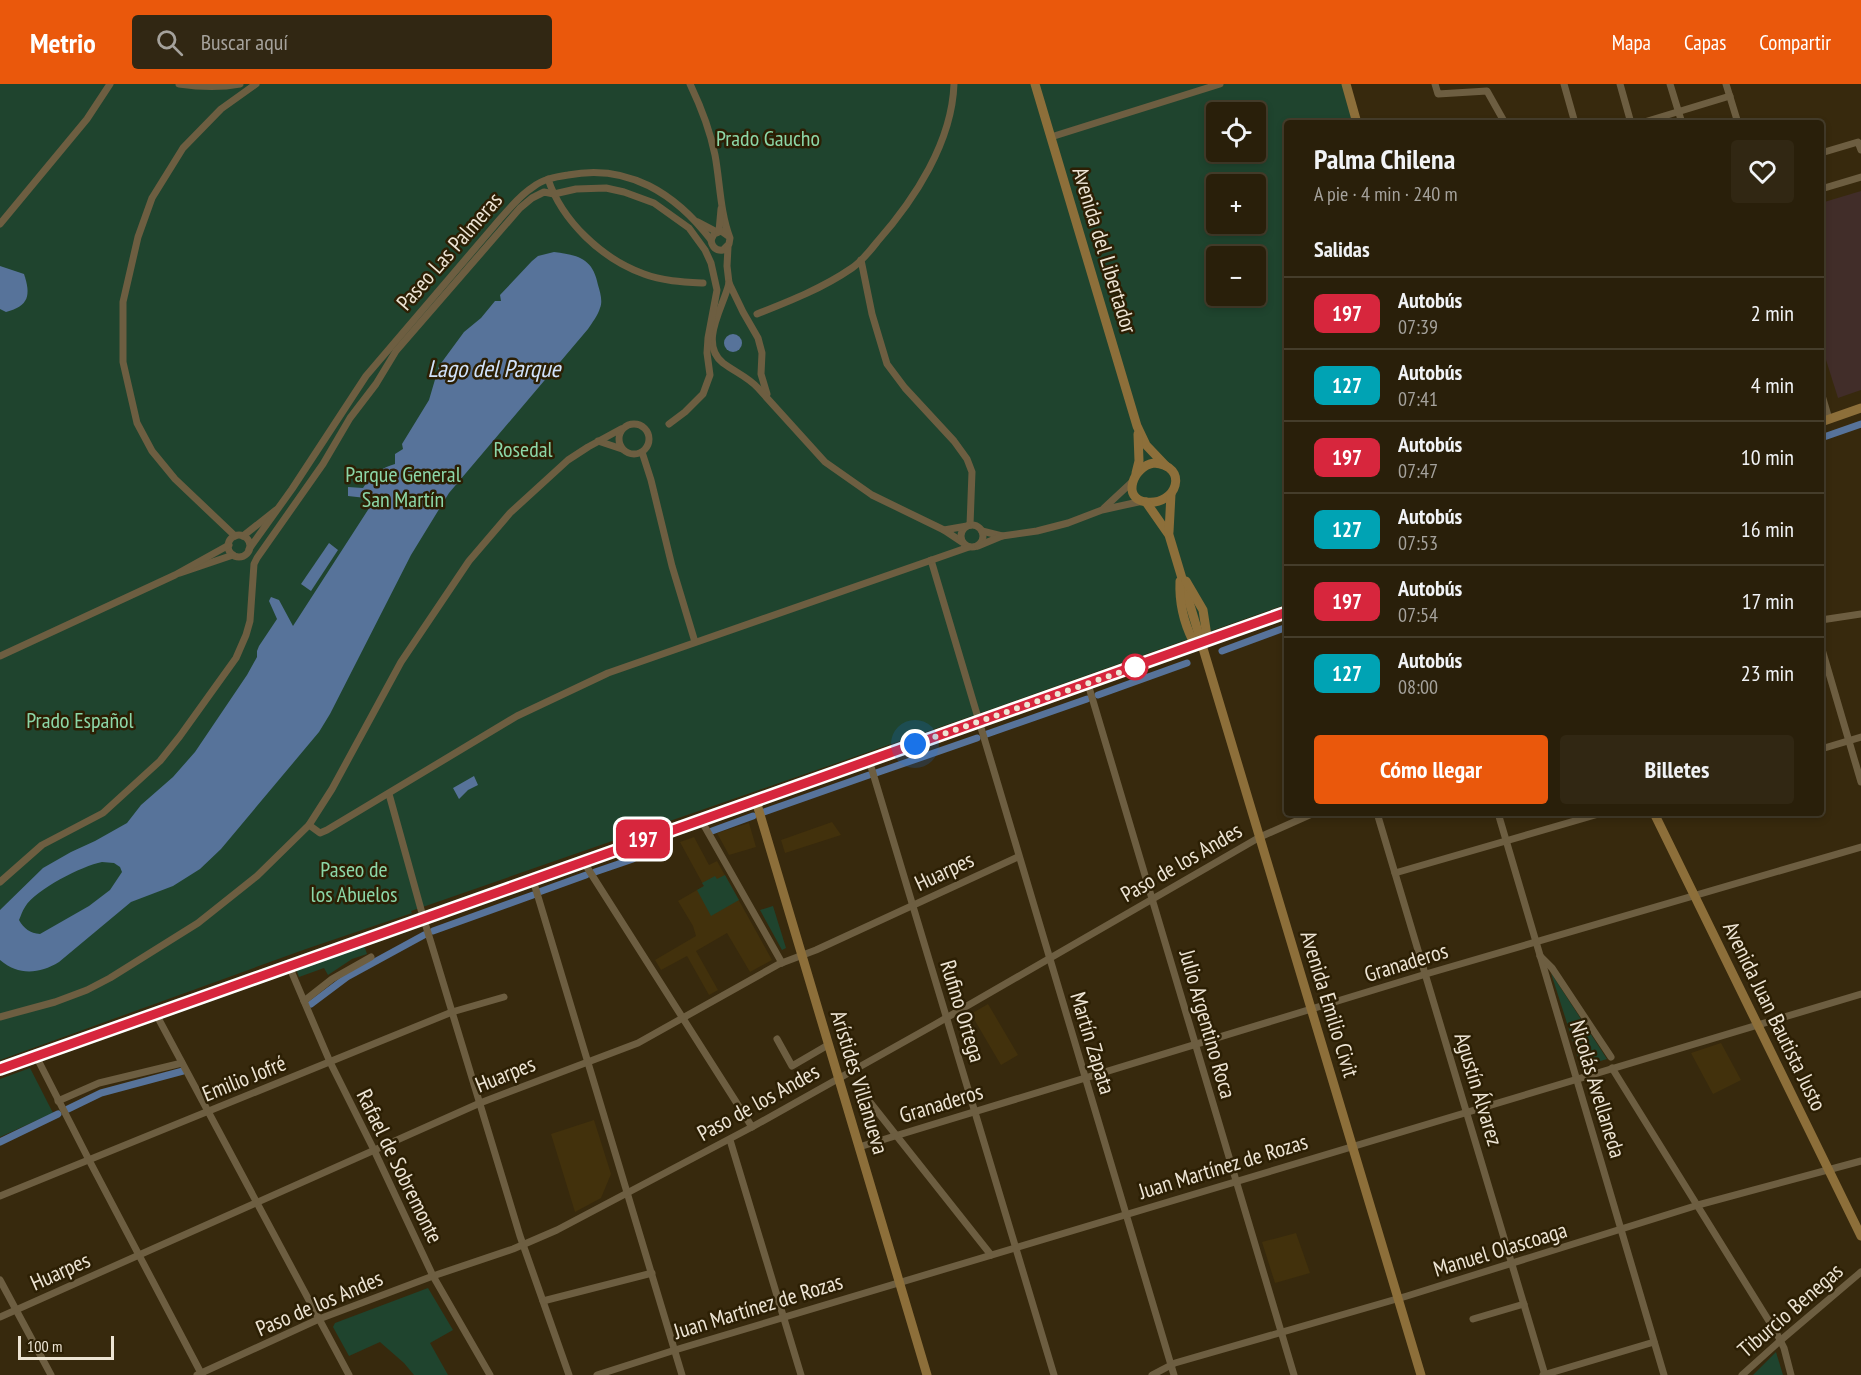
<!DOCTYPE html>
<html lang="es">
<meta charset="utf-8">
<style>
body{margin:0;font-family:"PT Sans Narrow",sans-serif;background:#312713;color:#f1f3f6;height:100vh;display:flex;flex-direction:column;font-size:22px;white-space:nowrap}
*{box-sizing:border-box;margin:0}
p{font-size:20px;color:#a5a29c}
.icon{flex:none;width:33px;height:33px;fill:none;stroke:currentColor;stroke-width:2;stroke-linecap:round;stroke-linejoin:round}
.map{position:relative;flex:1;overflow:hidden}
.sheet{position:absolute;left:1284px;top:36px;width:540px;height:696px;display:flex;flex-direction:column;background:#291f0a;border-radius:6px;box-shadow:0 3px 9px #0003,0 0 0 2px #453d2b}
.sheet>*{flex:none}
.badge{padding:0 12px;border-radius:9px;font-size:21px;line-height:39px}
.controls{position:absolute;left:1206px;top:18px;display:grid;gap:12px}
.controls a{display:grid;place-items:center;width:60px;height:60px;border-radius:6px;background:#291f0a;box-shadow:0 3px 9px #0003,0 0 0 2px #453d2b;font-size:30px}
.scale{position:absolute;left:18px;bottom:15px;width:96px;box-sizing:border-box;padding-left:6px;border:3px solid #ede4d4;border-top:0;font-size:16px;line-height:21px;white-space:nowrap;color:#ede4d4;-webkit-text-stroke:4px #2c1f04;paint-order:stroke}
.you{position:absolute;width:30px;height:30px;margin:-15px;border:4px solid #fff;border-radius:50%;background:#1a73e8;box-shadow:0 0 0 9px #1a73e833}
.map>.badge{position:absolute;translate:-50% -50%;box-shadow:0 0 0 3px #fff}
h2{padding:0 30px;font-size:22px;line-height:54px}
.round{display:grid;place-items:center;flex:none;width:63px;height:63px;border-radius:6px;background:#312713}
.overview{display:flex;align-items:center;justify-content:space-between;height:102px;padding:0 30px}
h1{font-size:28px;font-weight:700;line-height:45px}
.primary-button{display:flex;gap:12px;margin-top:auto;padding:12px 30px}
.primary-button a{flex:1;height:69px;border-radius:6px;background:#ea580c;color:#fff;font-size:24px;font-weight:700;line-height:69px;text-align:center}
.primary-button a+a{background:#312713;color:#f1f3f6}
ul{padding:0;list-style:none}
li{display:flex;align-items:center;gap:18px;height:72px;padding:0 30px;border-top:2px solid #453d2b}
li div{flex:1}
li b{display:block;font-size:22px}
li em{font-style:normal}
li .badge{min-width:66px;font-weight:700;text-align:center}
header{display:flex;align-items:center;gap:36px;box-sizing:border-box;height:84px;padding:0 30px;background:#ea580c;color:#fff}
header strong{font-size:28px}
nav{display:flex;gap:33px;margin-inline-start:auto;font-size:21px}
.search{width:420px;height:54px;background:#312713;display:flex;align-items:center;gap:15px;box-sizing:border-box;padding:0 21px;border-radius:6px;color:#a5a29c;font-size:22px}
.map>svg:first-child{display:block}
.built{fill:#42310c}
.medical{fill:#412d29}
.green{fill:#1f442e;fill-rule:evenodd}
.water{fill:#57739a;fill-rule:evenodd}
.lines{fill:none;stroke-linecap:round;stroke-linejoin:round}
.canal{stroke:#57739a;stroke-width:7}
.minor{stroke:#6d5e41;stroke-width:7}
.major{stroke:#8d6f3a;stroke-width:9}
.line-casing{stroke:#fff;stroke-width:14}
.line{stroke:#d7263d;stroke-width:9}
.walk{stroke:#ede4d4;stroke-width:6;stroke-dasharray:0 10.8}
.stop-dot{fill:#fff;stroke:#d7263d;stroke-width:3}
.labels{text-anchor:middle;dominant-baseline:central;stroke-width:5;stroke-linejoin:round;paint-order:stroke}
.park-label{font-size:22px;fill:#8cd7a8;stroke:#2c1f04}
.street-label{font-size:22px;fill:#ede4d4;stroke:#2c1f04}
.water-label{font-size:24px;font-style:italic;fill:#d1e3fc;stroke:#2c1f04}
</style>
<header>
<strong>Metrio</strong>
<div class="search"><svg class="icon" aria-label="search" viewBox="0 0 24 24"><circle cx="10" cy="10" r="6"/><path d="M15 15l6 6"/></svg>Buscar aquí</div>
<nav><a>Mapa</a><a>Capas</a><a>Compartir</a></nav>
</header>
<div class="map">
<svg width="1861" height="1291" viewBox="0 0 1861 1291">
<rect width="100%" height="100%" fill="#37290d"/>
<g class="built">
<polygon points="832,738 841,751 785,769 781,756"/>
<polygon points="749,739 756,763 729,771 717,749"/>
<polygon points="694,753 709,781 717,777 772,876 750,888 727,849 696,867 718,906 709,911 687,872 661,886 655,876 696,852 693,842 678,817 704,802 680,758"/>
<polygon points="988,920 1018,971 1001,981 971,930"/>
<polygon points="1721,959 1741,996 1713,1010 1691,969"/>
<polygon points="594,1036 611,1090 601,1114 575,1128 551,1050"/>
<polygon points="1296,1149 1310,1189 1275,1199 1262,1158"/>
</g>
<polygon class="medical" points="1861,107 1861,306 1838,314 1821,260 1821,119"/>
<g class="green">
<path d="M0,0H1343L1354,39H1287V520L986,627L420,824L411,827L412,829L306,865L0,976ZM1216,28H1256V68H1216ZM1216,100H1256V140H1216ZM1216,172H1256V212H1216Z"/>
<polygon points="725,791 739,816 711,832 697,806 704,802 702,799 715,792 717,795"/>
<polygon points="773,822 786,864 782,866 760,826"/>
<polygon points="364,861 367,870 352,875 328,891 324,884 299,893 296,885"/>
<polygon points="1551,889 1607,975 1581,983"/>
<polygon points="30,984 53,1029 0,1053 0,995"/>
<polygon points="428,1204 453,1246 430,1259 448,1291 414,1291 404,1279 380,1258 349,1272 333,1243 335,1239"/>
<polygon points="1776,1268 1783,1291 1753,1291"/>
</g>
<g class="water">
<path d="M554,168C579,171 593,175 598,201C600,208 603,217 600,224C598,231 592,239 588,245L449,409L411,471L330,630L319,648L221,765L200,785L173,802L131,818L59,878C39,890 19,892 0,876V826L43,784L71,768L95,757L127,739L141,721L173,693L195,668L247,591L257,573V567L259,562L277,535L269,517L271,513L279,516L293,542L375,415L348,412V403L363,404C370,392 383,383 395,380V370L403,365L402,360L429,316L439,282L464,248L481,234L495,217H501L500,211L532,177L538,172ZM102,778L114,779L120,783L122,788L110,806L89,822L40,850C30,849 24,845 19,836C21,832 22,827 25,823C36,805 82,782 102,778Z"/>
<path d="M0,182L24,190C31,211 29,222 6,228L0,225Z"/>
<circle cx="733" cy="259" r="9"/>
<polygon points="329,459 338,466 311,507 301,500"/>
<polygon points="474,692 478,701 468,706 459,715 453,704"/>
</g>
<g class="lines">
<g class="canal">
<polyline points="1821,354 1861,340"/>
<polyline points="1222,567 1287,543"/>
<polyline points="1098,611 1187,579"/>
<polyline points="987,650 1087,615"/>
<polyline points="876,689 977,654"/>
<polyline points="764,728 869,691"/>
<polyline points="712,747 753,732"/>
<polyline points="595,788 633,775"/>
<polyline points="539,808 586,791"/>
<polyline points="433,847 533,811"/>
<polyline points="311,920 347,893 424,851"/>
<polyline points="68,1025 101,1009 183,987"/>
<polyline points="0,1058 58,1030"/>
</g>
<g class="minor">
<path d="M179,0C200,3 219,4 240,0"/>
<path d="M690,0C701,23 710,46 715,71C720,98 720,128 730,154L729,160L723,166C716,167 712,163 711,156L714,150L721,147L728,152"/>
<polyline points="1435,0 1438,10 1487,7 1505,39"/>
<polyline points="1564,0 1575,39"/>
<polyline points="1620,0 1631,39"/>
<polyline points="1670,0 1682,39"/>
<polyline points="1726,0 1738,39"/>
<polyline points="1641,39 1730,12"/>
<polyline points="1051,53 1220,0"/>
<polyline points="1821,69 1858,58 1861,66"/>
<path d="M548,95C562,137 602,175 644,190C662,197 684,198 703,199"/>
<polyline points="1821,105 1861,93"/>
<polyline points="698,138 717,148"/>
<polyline points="0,140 87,35 110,0"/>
<polyline points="719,147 721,125"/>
<polyline points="728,163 727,182 729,199 743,228 758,254 762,269 761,290 767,310"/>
<polyline points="861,176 872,230 887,280 905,304 954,357 967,375 972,388 970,441"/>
<path d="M729,199C724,222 698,259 723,279C735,288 748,293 758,304L825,378L872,411L944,446L962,458"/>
<path d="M757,230C790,217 823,204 852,184C862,177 870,167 877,158C915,115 952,58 954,0"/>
<polyline points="1821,308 1829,335"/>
<circle cx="634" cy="355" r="15"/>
<polyline points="598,357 622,365"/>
<polyline points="642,368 651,396 672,482 695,558"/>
<polyline points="1104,424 1133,397"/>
<circle cx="972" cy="452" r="11"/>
<polyline points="944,446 967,442"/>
<polyline points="982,447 1002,452"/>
<circle cx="239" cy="462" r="11"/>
<polyline points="235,452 175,395 152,367 137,339 123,278 123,218 138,153 152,114 183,64 221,25 256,0"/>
<polyline points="243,452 276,426"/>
<polyline points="978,462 1002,452 1037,447 1068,439 1102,426 1143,417"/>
<path d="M249,465L292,405L366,292L500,135C510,124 520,111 533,103C543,95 555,93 568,91C628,79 676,110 711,156"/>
<polyline points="931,476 1174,1291"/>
<polyline points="180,489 233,471"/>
<polyline points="1821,536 1861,530"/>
<polyline points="1821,562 1861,698"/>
<polyline points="0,572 175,491 229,461"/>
<polyline points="1088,600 1294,1291"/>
<polyline points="1821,665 1861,653"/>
<polyline points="869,676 1054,1291"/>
<polyline points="389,710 422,829 520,1152 569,1291"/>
<polyline points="1377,729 1545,1291"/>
<polyline points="1498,729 1664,1291"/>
<polyline points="701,736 782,879"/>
<polyline points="309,741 320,749 327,746 517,632 608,589 969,463"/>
<polyline points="583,777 752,1043"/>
<polyline points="1395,789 1602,729"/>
<polyline points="533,796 682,1291"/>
<polyline points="0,798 42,761 103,729 160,677 180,652 236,574 246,551 250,537 254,480 257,474 323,380 350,334 376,300 396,267 520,124 532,114 544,108 554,110 576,105 606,104 624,108 654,119 689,144 705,166 711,179 717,206 708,254 707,269 710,291 703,310 685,328 669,340"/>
<polyline points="1540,872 1552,884 1611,973"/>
<polyline points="289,882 330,978 374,1066 433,1192 490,1291"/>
<polyline points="304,917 332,895 371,873"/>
<polyline points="156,930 349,1291"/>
<polyline points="0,933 55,918 87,906 110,894 198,839 257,792 309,741 332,705 401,578 469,477 510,429 568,376 588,363 621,345"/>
<polyline points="777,955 792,982 828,961"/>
<polyline points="36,972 89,1076 202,1291"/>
<polyline points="1612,984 1777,1250 1784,1264 1791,1291"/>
<polyline points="58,1017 99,999 182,979"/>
<polyline points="869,1017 991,1171"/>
<polyline points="730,1056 801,1291"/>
<polyline points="859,1063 1426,890 1861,763"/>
<polyline points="0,1112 452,928 504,913"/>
<polyline points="0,1196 51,1291"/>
<polyline points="543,1217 652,1189"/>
<polyline points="0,1233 480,1019 638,959 779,880 816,866 1018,773"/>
<polyline points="1473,1235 1524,1220"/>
<polyline points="197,1291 319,1235 433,1192 513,1165 557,1146 752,1043 934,941 1260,753 1314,729"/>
<polyline points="597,1291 675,1266 1861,910"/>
<polyline points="1152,1291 1175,1279 1407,1212 1698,1121 1861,1077"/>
<polyline points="1543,1291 1654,1258"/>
<polyline points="1742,1291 1781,1256 1861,1188"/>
</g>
<g class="major">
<polyline points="1035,0 1137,342 1146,361 1166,382"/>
<polyline points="1346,0 1357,39"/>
<polyline points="1821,338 1861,324"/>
<path d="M1154,379C1190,382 1177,422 1146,418C1121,415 1133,382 1154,379Z"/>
<polyline points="1136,389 1139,377 1138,350"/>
<polyline points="1146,418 1169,451 1421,1291"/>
<polyline points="1169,448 1171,410"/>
<path d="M1180,497C1179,519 1183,537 1193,557L1202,559"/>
<polyline points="1186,497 1203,526 1207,552 1202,559"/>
<polyline points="756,717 927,1291"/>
<polyline points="1654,729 1861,1152"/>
<polyline points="0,985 1287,528"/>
</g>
</g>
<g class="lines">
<defs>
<polyline id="line" points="0,985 1287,528"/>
</defs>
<use href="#line" class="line-casing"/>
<use href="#line" class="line"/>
<polyline class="walk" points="915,660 1135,583"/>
</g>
<circle class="stop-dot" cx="1135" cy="583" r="12"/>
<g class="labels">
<g class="park-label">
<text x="768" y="54">Prado Gaucho</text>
<text x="523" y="365">Rosedal</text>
<text x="403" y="390">Parque General<tspan x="403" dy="25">San Martín</tspan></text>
<text x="80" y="636">Prado Español</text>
<text x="354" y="785">Paseo de<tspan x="354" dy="25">los Abuelos</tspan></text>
</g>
<g class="street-label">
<text transform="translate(1105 166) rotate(73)">Avenida del Libertador</text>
<text transform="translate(449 167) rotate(-49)">Paseo Las Palmeras</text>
<text transform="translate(1181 778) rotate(-30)">Paso de los Andes</text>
<text transform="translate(944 787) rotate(-25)">Huarpes</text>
<text transform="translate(1406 878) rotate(-17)">Granaderos</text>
<text transform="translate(1330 920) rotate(73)">Avenida Emilio Civit</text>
<text transform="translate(963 927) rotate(73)">Rufino Ortega</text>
<text transform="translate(1775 932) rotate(64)">Avenida Juan Bautista Justo</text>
<text transform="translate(1208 940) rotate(74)">Julio Argentino Roca</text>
<text transform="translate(1093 959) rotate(73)">Martín Zapata</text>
<text transform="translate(505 990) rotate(-22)">Huarpes</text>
<text transform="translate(244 994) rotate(-22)">Emilio Jofré</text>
<text transform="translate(860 998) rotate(73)">Arístides Villanueva</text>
<text transform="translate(1479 1005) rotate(73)">Agustín Álvarez</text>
<text transform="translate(1598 1005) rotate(73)">Nicolás Avellaneda</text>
<text transform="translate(758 1018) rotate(-29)">Paso de los Andes</text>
<text transform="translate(941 1019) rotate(-17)">Granaderos</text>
<text transform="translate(400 1082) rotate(64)">Rafael de Sobremonte</text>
<text transform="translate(1223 1082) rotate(-17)">Juan Martínez de Rozas</text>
<text transform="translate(1500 1165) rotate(-17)">Manuel Olascoaga</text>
<text transform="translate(60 1187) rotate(-24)">Huarpes</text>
<text transform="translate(319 1219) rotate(-23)">Paso de los Andes</text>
<text transform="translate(758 1222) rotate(-17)">Juan Martínez de Rozas</text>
<text transform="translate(1790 1226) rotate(-41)">Tiburcio Benegas</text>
</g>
<g class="water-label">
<text x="494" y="284">Lago del Parque</text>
</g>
</g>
</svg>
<div class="controls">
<a><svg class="icon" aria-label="locate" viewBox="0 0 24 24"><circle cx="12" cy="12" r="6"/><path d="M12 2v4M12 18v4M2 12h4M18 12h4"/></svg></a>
<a>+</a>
<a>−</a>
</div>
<div class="scale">100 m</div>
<div class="you" style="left:915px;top:660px"></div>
<b class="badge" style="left:643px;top:755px;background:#d7263d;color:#fff">197</b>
<section class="sheet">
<div class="overview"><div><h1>Palma Chilena</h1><p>A pie · 4 min · 240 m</p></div><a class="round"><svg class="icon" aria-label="heart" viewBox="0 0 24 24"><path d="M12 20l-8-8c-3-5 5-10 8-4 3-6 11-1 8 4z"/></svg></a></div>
<h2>Salidas</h2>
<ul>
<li><span class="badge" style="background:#d7263d;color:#fff">197</span><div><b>Autobús</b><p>07:39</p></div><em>2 min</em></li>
<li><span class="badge" style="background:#00a3b4;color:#fff">127</span><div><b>Autobús</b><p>07:41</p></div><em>4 min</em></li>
<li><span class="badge" style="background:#d7263d;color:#fff">197</span><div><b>Autobús</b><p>07:47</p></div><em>10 min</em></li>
<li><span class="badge" style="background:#00a3b4;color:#fff">127</span><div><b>Autobús</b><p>07:53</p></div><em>16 min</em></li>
<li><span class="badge" style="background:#d7263d;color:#fff">197</span><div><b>Autobús</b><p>07:54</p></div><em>17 min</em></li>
<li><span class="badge" style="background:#00a3b4;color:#fff">127</span><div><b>Autobús</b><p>08:00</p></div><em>23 min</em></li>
</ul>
<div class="primary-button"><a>Cómo llegar</a><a>Billetes</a></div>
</section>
</div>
